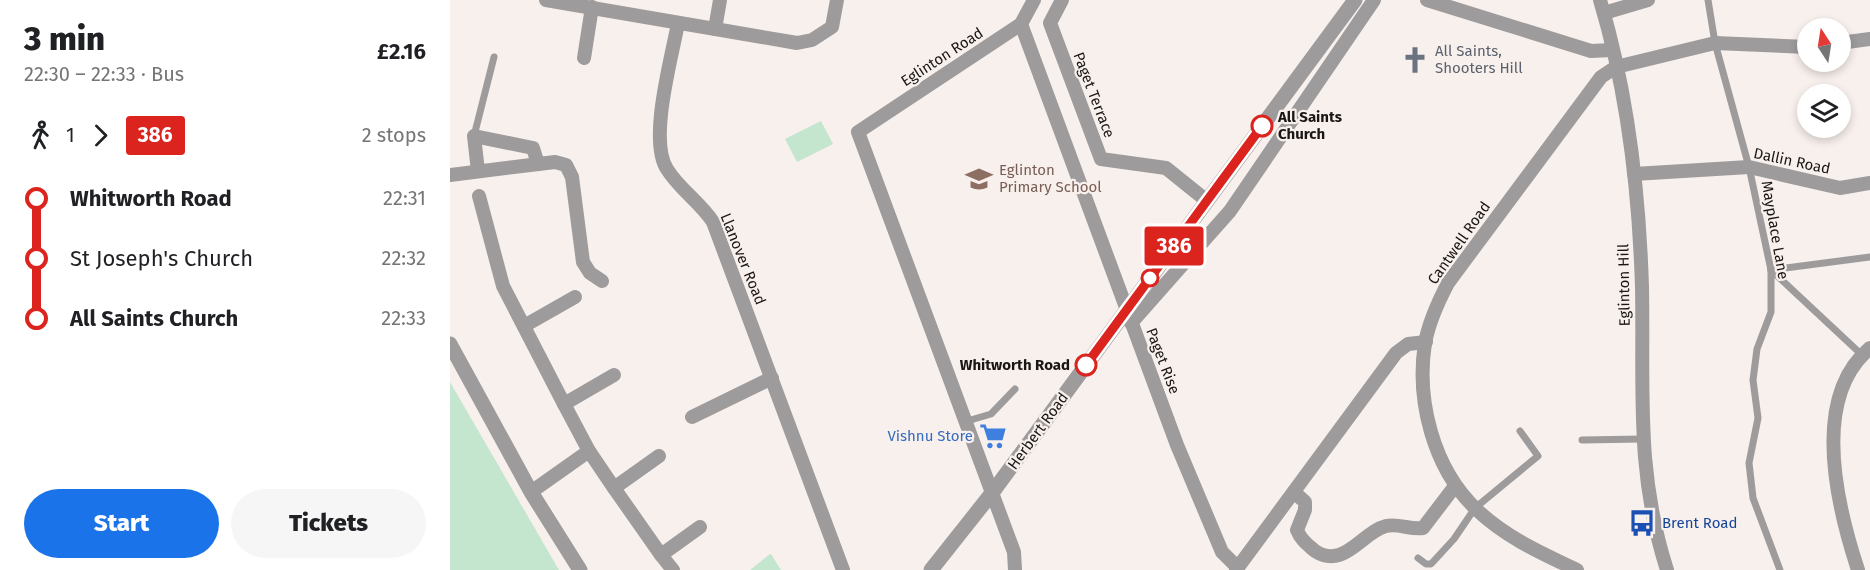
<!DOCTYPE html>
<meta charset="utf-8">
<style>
body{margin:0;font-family:"Fira Sans",sans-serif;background:#f6f6f6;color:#202124;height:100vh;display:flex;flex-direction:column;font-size:22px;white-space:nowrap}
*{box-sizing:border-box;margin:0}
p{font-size:20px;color:#757577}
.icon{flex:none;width:33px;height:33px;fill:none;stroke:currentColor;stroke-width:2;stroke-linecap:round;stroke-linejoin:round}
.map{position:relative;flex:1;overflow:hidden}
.drawer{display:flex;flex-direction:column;background:#fff;width:450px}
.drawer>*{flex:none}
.badge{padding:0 12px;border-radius:4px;font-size:21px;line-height:39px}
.needle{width:39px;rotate:348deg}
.tools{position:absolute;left:1347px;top:18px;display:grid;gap:12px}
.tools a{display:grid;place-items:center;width:54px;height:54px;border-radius:50%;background:#fff;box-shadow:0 3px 9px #0003;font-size:30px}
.map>.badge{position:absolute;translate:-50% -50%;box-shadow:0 0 0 3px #fff}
.legs{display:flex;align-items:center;gap:9px;height:66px;padding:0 24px;font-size:20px}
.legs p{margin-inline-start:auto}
.summary{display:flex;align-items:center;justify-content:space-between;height:102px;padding:0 24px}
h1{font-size:33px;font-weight:800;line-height:45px}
.cta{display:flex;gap:12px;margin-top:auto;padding:12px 24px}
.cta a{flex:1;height:69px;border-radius:36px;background:#1a73e8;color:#fff;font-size:24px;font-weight:800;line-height:69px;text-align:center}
.cta a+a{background:#f6f6f6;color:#202124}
ul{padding:0 24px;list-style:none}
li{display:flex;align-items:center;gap:21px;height:60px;font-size:22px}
li i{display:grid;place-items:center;width:9px;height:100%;margin:0 8px;background:currentColor}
li i::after{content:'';width:15px;height:15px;margin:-8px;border:4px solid;border-radius:50%;background:#fff}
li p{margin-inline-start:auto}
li:first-child i{background:linear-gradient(#0000 50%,currentColor 0)}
li:last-child i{background:linear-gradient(currentColor 50%,#0000 0)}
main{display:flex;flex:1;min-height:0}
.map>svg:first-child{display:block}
.green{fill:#c4e5ce}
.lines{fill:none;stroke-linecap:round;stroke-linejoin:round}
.service{stroke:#9e9b9c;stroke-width:7}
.minor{stroke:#9e9b9c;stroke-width:14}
.tertiary{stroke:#9e9b9c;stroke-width:15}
.line-1-casing{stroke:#fff;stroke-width:14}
.line-1{stroke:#dc241f;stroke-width:9}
.stop-1-dot{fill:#fff;stroke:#dc241f;stroke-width:3}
.labels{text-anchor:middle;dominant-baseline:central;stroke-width:4.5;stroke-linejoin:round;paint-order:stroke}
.worship-label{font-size:15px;fill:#5b616d;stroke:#f8f0ec;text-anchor:start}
.street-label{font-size:15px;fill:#191615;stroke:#f8f0ec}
.stop-label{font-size:15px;font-weight:bold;fill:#191615;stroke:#f8f0ec;text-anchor:start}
.education-label{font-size:15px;fill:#785e54;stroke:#f8f0ec;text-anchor:start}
.shop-label{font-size:15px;fill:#366cbe;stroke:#f8f0ec;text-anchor:end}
.transit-label{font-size:15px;fill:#164399;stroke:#f8f0ec;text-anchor:start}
</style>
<main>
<section class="drawer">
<div class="summary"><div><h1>3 min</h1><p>22:30 – 22:33 · Bus</p></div><b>£2.16</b></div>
<div class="legs"><svg class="icon" aria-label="walk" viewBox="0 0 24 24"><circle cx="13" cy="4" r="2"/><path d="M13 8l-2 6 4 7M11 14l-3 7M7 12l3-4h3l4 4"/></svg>1<svg class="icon" aria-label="forward" viewBox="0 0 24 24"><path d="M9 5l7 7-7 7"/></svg><b class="badge" style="background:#dc241f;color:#fff">386</b><p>2 stops</p></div>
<ul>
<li><i style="color:#dc241f"></i><b>Whitworth Road</b><p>22:31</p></li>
<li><i style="color:#dc241f"></i><span>St Joseph's Church</span><p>22:32</p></li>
<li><i style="color:#dc241f"></i><b>All Saints Church</b><p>22:33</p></li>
</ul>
<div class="cta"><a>Start</a><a>Tickets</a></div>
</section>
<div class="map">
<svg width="1420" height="570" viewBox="0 0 1420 570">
<rect width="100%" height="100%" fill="#f8f0ec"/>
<g class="green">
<polygon points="371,121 383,144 347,162 335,139"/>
<polygon points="0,382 109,570 0,570"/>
<polygon points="321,554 331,570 300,570 320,554"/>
</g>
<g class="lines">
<g class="service">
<polyline points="1258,0 1265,43 1299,167 1321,270 1321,312 1307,349 1303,380 1308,418 1299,463 1303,498 1330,570"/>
<polyline points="24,136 44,57"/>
<polyline points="1321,270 1412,355"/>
<polyline points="1321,270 1420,257"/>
<polyline points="514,422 541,414 565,389"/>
<polyline points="1132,440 1192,439"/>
<polyline points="968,558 976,564 981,564 1004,539 1025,508 1088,456 1070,431"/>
</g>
<g class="minor">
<polyline points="96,0 347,43 362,40 382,27 387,0"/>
<polyline points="612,0 600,23 651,159 716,168 757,201"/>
<polyline points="977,0 1141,51 1162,50"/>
<path d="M1150,0C1178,93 1189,190 1192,287C1194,388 1185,470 1217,570"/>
<polyline points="1154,13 1198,0"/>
<path d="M228,23C222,57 198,140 217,169C229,189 250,202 263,222L393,570"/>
<polyline points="571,24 727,445 772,552 787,567"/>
<polyline points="265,29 270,0"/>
<polyline points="1390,43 1420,39"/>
<polyline points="134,58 142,7"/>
<polyline points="28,171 24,136 83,148 88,164"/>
<polyline points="1184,174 1299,167 1390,188 1420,183"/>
<polyline points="0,175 105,162 116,165 122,177 133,262 140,273 152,281"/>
<polyline points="29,196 53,286 114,404"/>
<polyline points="681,323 780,211 924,0"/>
<polyline points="74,326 125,297"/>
<polyline points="242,417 322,378"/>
<polyline points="209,456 164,488 211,555"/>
<polyline points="164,488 139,451 114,404 164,375"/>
<polyline points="81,492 139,451"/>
<path d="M844,492L855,502V510L847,530C851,540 857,544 865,551C894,570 912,532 936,526C949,523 960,530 973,528L1005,486"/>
<polyline points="223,570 211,555 250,527"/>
<polyline points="565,570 564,552 408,132 571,24 584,0"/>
<polyline points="786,570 946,353 958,344 976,342"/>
<path d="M1127,570C1091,553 1055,537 1026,509C983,468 966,400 975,343C979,322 988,302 998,283L1151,77L1166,67L1265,43L1358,47"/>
<path d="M1408,570C1387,506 1360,398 1420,348"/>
</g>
<g class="tertiary">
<polyline points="0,344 81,492 130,570"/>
<polyline points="481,570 542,493 905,0"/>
</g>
</g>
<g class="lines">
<defs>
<polyline id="line-1" points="636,365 812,126"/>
</defs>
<use href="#line-1" class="line-1-casing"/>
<use href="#line-1" class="line-1"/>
</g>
<defs>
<symbol id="church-bare" viewBox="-9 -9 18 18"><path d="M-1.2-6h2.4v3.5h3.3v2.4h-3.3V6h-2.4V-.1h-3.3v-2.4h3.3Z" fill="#6b7280" stroke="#f8f0ec" stroke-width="2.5" paint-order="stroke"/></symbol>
<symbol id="school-bare" viewBox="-9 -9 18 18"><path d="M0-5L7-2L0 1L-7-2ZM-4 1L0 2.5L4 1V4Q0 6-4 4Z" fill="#8d6e63" stroke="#f8f0ec" stroke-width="2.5" paint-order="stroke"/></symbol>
<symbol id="supermarket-bare" viewBox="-9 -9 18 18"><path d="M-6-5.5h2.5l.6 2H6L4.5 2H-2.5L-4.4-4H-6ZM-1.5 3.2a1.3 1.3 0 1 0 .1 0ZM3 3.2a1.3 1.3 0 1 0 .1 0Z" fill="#3f7fe0" stroke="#f8f0ec" stroke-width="2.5" paint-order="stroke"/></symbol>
<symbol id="bus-bare" viewBox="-9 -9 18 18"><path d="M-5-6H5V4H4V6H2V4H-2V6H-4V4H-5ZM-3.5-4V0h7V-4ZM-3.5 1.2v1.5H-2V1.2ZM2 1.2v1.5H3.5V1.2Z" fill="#1a4fb4" stroke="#f8f0ec" stroke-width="2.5" paint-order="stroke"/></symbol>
</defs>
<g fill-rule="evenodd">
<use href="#church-bare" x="946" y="41" width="38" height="38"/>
<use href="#school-bare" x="510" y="160" width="38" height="38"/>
<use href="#supermarket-bare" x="524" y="417" width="38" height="38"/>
<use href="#bus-bare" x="1173" y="504" width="38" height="38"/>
</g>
<g class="stop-1-dot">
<circle cx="812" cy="126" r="10"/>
<circle cx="700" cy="278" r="8"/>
<circle cx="636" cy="365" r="10"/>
</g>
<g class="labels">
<g class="worship-label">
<text x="985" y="51">All Saints,<tspan x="985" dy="17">Shooters Hill</tspan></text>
</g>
<g class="street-label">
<text transform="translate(492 57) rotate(-33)">Eglinton Road</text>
<text transform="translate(644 95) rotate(69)">Paget Terrace</text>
<text transform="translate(1342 161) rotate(12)">Dallin Road</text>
<text transform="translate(1325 230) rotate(80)">Mayplace Lane</text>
<text transform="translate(1009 243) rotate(-55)">Cantwell Road</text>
<text transform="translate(293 259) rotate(68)">Llanover Road</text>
<text transform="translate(1174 285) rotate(-91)">Eglinton Hill</text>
<text transform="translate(713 361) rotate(69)">Paget Rise</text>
<text transform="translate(588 431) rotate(-54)">Herbert Road</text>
</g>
<g class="stop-label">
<text x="828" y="117">All Saints<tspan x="828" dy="17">Church</tspan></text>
<text x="620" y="365" text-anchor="end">Whitworth Road</text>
</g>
<g class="education-label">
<text x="549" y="170">Eglinton<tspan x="549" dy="17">Primary School</tspan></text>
</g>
<g class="shop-label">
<text x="523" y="436">Vishnu Store</text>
</g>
<g class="transit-label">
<text x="1212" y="523">Brent Road</text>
</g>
</g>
</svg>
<div class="tools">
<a><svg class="needle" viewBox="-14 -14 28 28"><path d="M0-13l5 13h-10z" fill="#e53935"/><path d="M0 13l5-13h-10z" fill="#757577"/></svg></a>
<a><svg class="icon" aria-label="layers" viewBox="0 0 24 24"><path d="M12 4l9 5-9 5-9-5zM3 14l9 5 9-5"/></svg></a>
</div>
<b class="badge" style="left:724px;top:246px;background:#dc241f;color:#fff">386</b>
</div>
</main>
